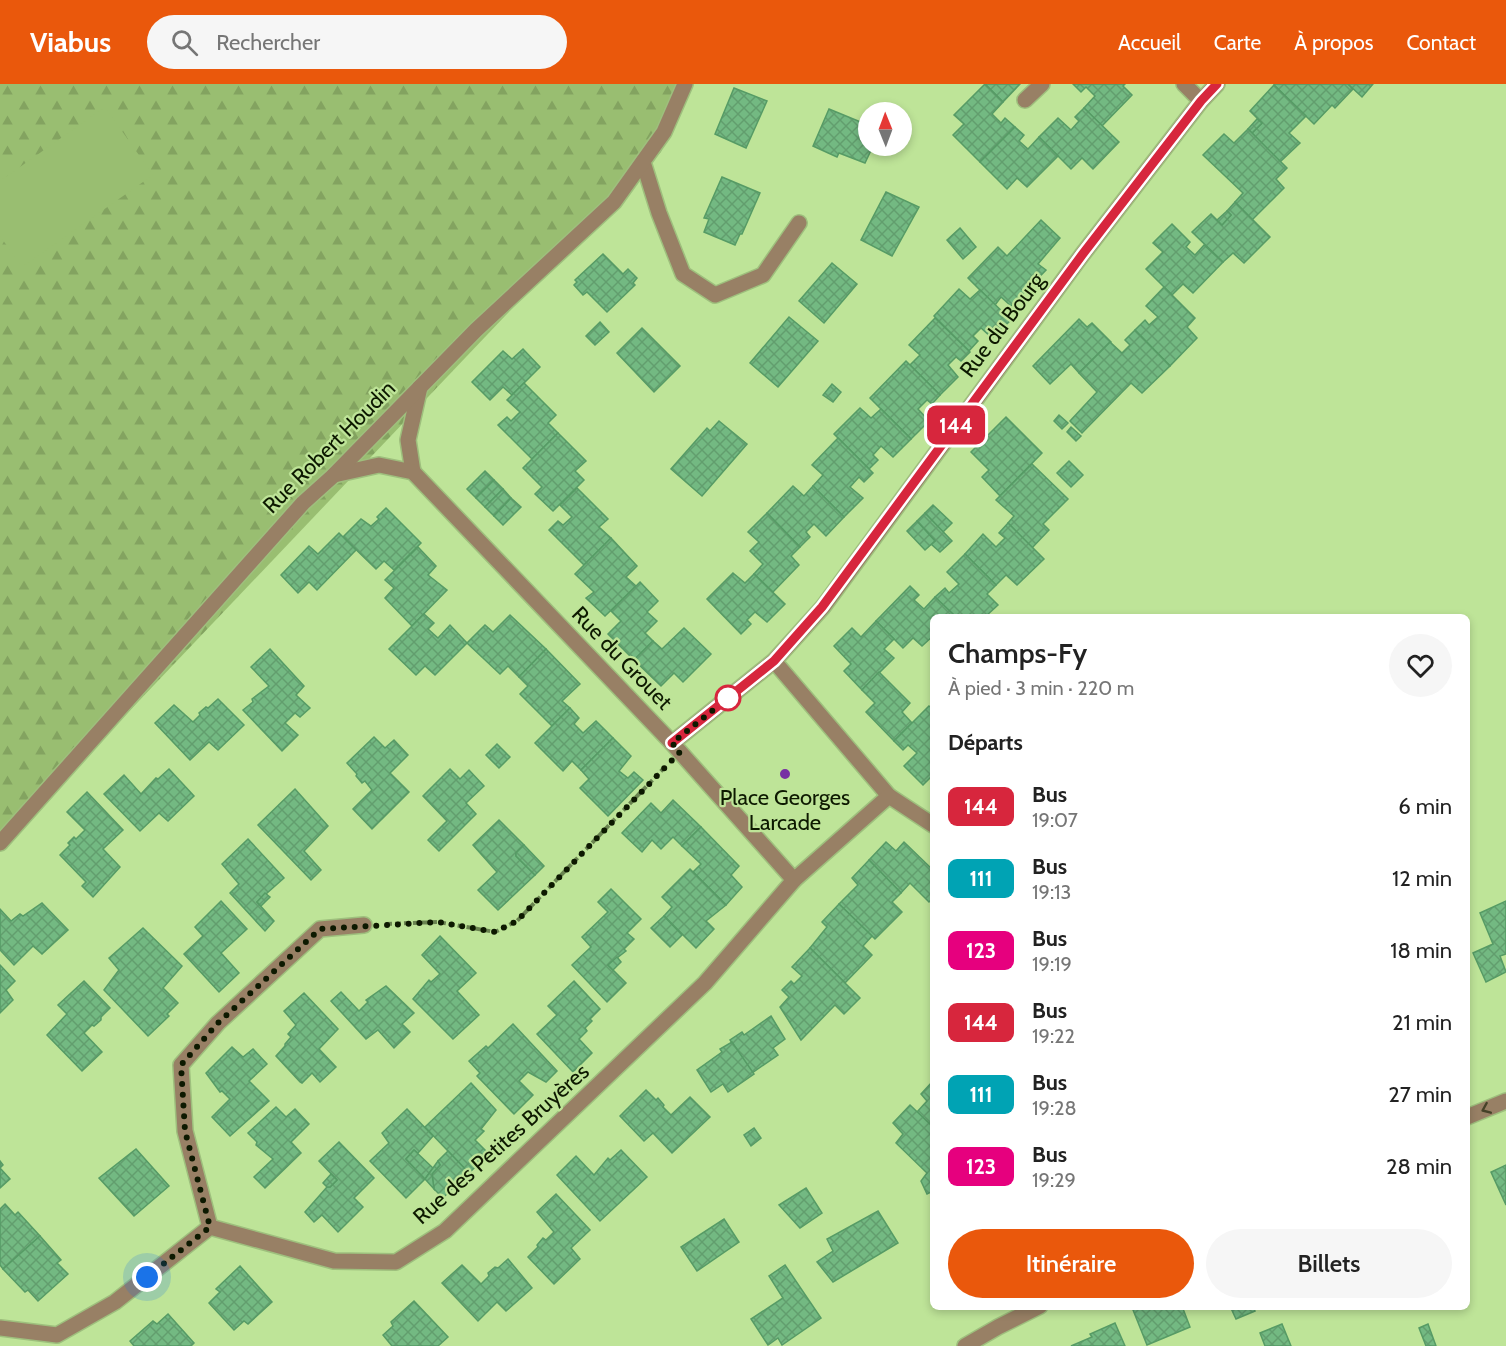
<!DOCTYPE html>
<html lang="fr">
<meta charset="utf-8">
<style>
body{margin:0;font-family:Cabin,sans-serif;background:#f6f6f6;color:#222;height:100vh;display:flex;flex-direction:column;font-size:22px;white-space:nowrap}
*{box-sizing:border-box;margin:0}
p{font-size:20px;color:#767676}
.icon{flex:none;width:33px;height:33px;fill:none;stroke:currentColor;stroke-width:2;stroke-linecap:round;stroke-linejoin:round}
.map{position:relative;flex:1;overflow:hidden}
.side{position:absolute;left:930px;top:530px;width:540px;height:696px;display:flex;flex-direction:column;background:#fff;border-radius:9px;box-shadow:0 3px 9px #0003}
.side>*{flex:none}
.badge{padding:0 12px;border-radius:9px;font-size:21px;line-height:39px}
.needle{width:39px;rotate:359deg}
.fabs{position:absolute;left:858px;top:18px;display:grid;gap:12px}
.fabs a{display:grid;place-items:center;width:54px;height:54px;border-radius:50%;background:#fff;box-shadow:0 3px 9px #0003;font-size:30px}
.you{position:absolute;width:30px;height:30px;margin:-15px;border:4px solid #fff;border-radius:50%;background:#1a73e8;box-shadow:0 0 0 9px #1a73e833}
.map>.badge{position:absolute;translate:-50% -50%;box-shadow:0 0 0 3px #fff}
h2{padding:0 18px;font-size:22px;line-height:54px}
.round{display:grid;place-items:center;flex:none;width:63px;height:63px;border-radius:32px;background:#f6f6f6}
.head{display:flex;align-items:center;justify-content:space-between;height:102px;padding:0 18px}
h1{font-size:28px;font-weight:600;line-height:45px}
.button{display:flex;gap:12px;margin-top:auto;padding:12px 18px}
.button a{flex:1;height:69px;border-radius:36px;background:#ea580c;color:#fff;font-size:24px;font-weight:600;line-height:69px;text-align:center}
.button a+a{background:#f6f6f6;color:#222}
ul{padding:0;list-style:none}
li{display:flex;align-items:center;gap:18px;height:72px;padding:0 18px}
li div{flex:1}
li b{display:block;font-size:22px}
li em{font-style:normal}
li .badge{min-width:66px;font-weight:700;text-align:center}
header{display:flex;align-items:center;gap:36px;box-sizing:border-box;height:84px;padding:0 30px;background:#ea580c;color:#fff}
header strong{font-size:28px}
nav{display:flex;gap:33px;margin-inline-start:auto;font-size:21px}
.search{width:420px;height:54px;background:#f6f6f6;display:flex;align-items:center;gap:15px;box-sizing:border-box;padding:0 21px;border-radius:33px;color:#767676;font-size:22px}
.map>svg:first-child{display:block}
.forest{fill:url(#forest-firs)}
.pitch{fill:#99be71}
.building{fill:url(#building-cross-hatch);stroke:#569b65;stroke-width:1.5}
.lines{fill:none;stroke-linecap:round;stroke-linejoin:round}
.lane-casing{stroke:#9ebf7d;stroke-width:18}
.street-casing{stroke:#9ebf7d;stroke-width:18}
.path{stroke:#6a8450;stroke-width:4;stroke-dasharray:6 3;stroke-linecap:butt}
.lane{stroke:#988065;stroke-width:15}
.street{stroke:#988065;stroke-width:15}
.oneway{stroke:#454228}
.line-casing{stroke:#fff;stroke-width:14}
.line{stroke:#d7263d;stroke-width:9}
.walk{stroke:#0d1900;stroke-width:6;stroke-dasharray:0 10.8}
.stop-dot{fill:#fff;stroke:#d7263d;stroke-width:3}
.poi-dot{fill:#7730a3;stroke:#bee498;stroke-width:2}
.labels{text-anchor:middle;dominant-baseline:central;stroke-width:4.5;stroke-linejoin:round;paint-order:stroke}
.street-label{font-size:22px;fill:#0d1900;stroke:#bee498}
.poi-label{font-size:22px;fill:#0d1900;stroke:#bee498}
</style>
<header>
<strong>Viabus</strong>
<div class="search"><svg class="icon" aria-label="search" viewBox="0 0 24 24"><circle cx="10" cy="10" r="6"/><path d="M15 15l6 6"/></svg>Rechercher</div>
<nav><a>Accueil</a><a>Carte</a><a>À propos</a><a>Contact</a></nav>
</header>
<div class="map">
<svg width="1506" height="1262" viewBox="0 0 1506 1262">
<defs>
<pattern id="forest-firs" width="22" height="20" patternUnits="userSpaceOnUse" patternTransform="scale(1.5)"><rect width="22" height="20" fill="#99be71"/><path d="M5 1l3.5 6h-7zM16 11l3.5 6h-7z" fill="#83a360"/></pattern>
<pattern id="building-cross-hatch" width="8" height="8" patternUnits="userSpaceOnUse" patternTransform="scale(1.5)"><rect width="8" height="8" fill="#73b982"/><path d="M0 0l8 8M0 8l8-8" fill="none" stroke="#629e6e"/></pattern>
</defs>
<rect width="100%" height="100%" fill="#bee498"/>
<polygon class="forest" points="0,0 685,0 661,68 0,763"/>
<polygon class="pitch" points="105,23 153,91 22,183 0,152 0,97"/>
<g class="building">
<polygon points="985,0 1020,0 1003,18"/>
<polygon points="985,0 1003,18 992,30 1001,39 1005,34 1015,43 980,78 953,51 964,40 954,31"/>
<polygon points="1073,0 1125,0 1123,2 1132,11 1102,42 1084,24 1095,12 1086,3 1081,8"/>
<polygon points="1275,0 1348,0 1353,5 1335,24 1332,21 1314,40 1274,1"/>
<polygon points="1348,0 1373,0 1362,13"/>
<polygon points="1274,1 1306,32 1289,49 1300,59 1280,78 1252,49 1262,39 1250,27"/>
<polygon points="734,4 767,17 746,64 715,50"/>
<polygon points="1084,24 1119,58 1093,85 1082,74 1071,85 1039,53 1058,34 1071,46 1079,37 1075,33"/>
<polygon points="829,25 868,41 868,62 873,62 865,79 839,69 837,73 813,62"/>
<polygon points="1257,35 1262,39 1252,49 1248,45"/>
<polygon points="1015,43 1024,51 1019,57 1028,65 1039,53 1058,72 1027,103 1017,94 1007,105 980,78"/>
<polygon points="1248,45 1287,84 1276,95 1284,104 1252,136 1235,118 1243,109 1203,71 1224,50 1234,59"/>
<polygon points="722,93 760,109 742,150 740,150 735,161 704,148 709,135 704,134"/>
<polygon points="886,108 919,123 892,172 861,156"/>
<polygon points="1235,118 1270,153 1244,179 1233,169 1223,178 1192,148 1211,130 1222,141 1231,131 1227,127"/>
<polygon points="1227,127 1231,131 1222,141 1217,136"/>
<polygon points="1041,136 1060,154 1038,180 1046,186 1011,222 1001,213 995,221 968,194 998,163 1007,172"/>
<polygon points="1172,140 1190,158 1186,163 1195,171 1204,161 1223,178 1193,209 1183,200 1172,211 1146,185 1163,168 1153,159"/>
<polygon points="960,144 976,163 963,175 947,156"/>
<polygon points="603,170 623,190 628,185 637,194 633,199 635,201 607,228 587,208 583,211 574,201 577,198 575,196"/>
<polygon points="832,179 857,200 824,239 799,217"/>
<polygon points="1164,203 1195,234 1187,243 1197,254 1170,282 1135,246 1145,236 1149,241 1158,233 1146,222"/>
<polygon points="959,205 970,215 980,206 1011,236 992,254 981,244 973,252 978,257 969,267 934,232"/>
<polygon points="789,233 818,257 778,303 750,279"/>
<polygon points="935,234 970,268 961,277 956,273 948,281 958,293 940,311 910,281 920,271 909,261"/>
<polygon points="1079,235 1087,243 1092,239 1111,258 1079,289 1071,280 1050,300 1033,282"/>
<polygon points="600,238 609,248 595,261 586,252"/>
<polygon points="642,244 680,282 654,308 617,269"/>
<polygon points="1135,246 1170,282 1142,309 1131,299 1082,349 1070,337 1097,308 1079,289 1110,258 1122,269 1130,261 1125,256"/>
<polygon points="523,265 540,283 512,311 503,303 490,316 472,298 503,267 512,275"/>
<polygon points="906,277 940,311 932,320 927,316 918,325 929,337 911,355 870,314"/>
<polygon points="524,299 556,331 548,339 558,349 532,375 498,341 507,333 511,337 520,328 507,316"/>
<polygon points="832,300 841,308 833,318 823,311"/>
<polygon points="860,324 871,334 881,325 911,355 893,373 881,362 873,371 878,376 869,385 834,350"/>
<polygon points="1059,331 1068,339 1062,345 1054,337"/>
<polygon points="1006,333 1042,369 1000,412 982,393 989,386 971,368"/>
<polygon points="719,337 747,360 702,412 671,385 707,344 710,347"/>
<polygon points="1071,343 1081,352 1076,357 1067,348"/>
<polygon points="558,349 586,377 575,387 584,396 553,427 535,410 542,403 523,384"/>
<polygon points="838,354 873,389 864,398 859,393 850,403 863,414 844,433 813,402 823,391 812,381"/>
<polygon points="1069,377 1083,391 1071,403 1057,389"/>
<polygon points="1032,380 1068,415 1043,440 1049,446 1032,464 1008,439 1014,432 996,416"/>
<polygon points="485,387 494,396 476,414 467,405"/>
<polygon points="494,396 503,405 485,423 476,414"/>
<polygon points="793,402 804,412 813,402 844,433 826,452 814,440 806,448 810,453 800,463 767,429"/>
<polygon points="577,404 608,435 599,443 611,454 584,481 549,446 558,437 563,441 572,433 560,421"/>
<polygon points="503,405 511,414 494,432 485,423"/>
<polygon points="511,414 521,423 503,441 494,432"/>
<polygon points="933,421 952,439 943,448 925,429"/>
<polygon points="386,424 421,459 394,486 384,477 376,485 343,453 361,435 371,442 379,435 377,433"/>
<polygon points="767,429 800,463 791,472 799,481 773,508 754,490 763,480 750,467 759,458 748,448"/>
<polygon points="925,429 952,457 940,468 931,460 935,457 917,437"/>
<polygon points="917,437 935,457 925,466 907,447"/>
<polygon points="1008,439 1044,475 1017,501 1006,491 996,501 965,470 983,450 996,463 1005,454 999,449"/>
<polygon points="339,449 356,466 317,506 309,498 298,509 281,491 309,462 318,470"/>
<polygon points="611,454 637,482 626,493 636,502 605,532 586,514 594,508 575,490"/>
<polygon points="418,463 436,482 428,491 447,506 412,542 385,514 394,504 385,496"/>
<polygon points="965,470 996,501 987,510 998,521 986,532 955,532 935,513 945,504 949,509 959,500 947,488"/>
<polygon points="733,489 745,499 754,490 785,520 767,538 755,528 747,536 751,540 741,550 707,515"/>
<polygon points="640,498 658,517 647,528 657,537 645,549 653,557 634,576 608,550 621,537 611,527"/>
<polygon points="910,502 919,511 914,516 924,525 935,513 955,532 933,532 933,552 922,562 913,554 903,564 876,537"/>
<polygon points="424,530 434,539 428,545 438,554 450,541 467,559 435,591 425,582 416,591 389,565"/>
<polygon points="510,531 546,565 519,593 508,582 500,590 467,559 485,541 493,548"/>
<polygon points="876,537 894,555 884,565 894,574 862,606 844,587 851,580 834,562 852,544 861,553"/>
<polygon points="684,544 711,570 683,598 674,589 661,602 634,576 653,557 662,565"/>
<polygon points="270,565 304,602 296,611 310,624 300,633 295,629 285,639 298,651 282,667 243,626 253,618 252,615 269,602 251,583"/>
<polygon points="546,565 580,600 562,617 570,624 552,642 520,610 528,602 519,593"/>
<polygon points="879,588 910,619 902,628 912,639 894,657 866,628 875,619 862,606"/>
<polygon points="218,615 244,641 218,666 209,658 190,676 155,639 174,621 193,638 200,631 199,629 206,623 208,624"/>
<polygon points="929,622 933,625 933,691 923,701 904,682 917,669 908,661 903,666 894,657"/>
<polygon points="570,624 579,634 574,640 583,649 596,637 613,654 581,686 572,677 563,687 535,659"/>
<polygon points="374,653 385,664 394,656 408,671 390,689 409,708 372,745 353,725 372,706 365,697 362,699 356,692 357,690 347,679"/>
<polygon points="613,654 631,672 619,687 628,694 634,688 643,696 608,732 580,704 589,695 581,686"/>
<polygon points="497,660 510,673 499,684 486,671"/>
<polygon points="169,685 194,712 168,737 159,729 140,747 104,710 124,691 141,710 156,694 158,695"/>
<polygon points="450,685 460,695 469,686 484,702 466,719 476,730 439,767 428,756 447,737 423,712"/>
<polygon points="295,705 328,742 304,767 321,786 311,796 258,741"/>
<polygon points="87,708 123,746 103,765 120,783 93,813 82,802 86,798 60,771 70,761 68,759 74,753 76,755 85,746 67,728"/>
<polygon points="673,716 701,743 682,762 673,753 661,765 652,756 642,768 622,749 651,719 661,729"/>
<polygon points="499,736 524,761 516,769 516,772 535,791 498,826 478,806 497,788 473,761"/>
<polygon points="701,743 739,782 731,791 742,803 726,821 693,788 701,780 682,762"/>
<polygon points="248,755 284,794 257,818 274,837 265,847 230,809 239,800 222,780"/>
<polygon points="886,758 896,767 904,758 933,786 933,814 929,818 910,799 901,809 869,776"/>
<polygon points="524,761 544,782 535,791 516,772 516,769"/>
<polygon points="869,776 901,809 892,818 902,828 875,855 839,820 858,801 852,794"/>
<polygon points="690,785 726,821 706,837 714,845 696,864 664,832 672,823 662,813"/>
<polygon points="611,805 641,835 627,849 634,855 624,865 626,867 608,881 626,899 607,918 572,881 591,863 582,853 608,828 598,818"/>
<polygon points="265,809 270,813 261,822 257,818"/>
<polygon points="221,817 247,845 221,869 239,889 219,908 184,870 203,852 195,843"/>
<polygon points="1506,817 1506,870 1500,872 1506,888 1486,898 1473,869 1493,860 1480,829"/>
<polygon points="42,819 68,846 42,870 33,862 14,881 0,866 0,825 11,837 20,830 23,832"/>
<polygon points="839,820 872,852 863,862 872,871 845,899 810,864 827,843 822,838"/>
<polygon points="664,832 682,851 670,863 651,844"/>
<polygon points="143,844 182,882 163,904 178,919 167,930 169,932 148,952 104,906 119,886 109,874"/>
<polygon points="440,852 476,889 457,907 479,931 453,955 413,915 429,896 431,898 440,890 422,871"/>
<polygon points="810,864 860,914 844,930 835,921 801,956 780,923 789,913 782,906 791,897 794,900 802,892 792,883"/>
<polygon points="617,873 621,878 613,886 608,881"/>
<polygon points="0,881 15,897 6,906 13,916 0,929"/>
<polygon points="84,897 110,924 101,933 101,936 94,942 92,941 84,949 102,968 82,987 47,951 67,930 58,921"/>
<polygon points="574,897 600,925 590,935 592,937 585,944 587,947 579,955 592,969 573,988 537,950 557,931 548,922"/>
<polygon points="386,902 414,929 402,940 410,948 394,964 378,946 366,955 331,917 341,908 359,927 368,918 366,916"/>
<polygon points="304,909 338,945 319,965 336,983 320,998 312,989 302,999 300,998 276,972 285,962 285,960 291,953 288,950 296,941 284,927"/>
<polygon points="771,932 785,955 773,964 778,971 752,989 730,956 742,948 744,951"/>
<polygon points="513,940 557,987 546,998 528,988 519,997 533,1011 514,1030 477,992 480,989 469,977 486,962 488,964"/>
<polygon points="732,958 754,990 728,1008 723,1000 711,1008 697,986 722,968 720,965"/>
<polygon points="232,963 243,973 253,965 267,980 249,997 269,1017 230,1052 212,1033 230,1015 222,1007 220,1008 206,989"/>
<polygon points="933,997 933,1043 917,1028 927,1017 921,1010"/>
<polygon points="471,999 496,1026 481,1045 484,1047 475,1056 489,1070 469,1089 425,1043"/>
<polygon points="646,1006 656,1016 658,1014 664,1021 663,1023 671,1031 690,1013 710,1033 672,1069 653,1049 644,1057 620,1032"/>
<polygon points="910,1021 933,1043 933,1107 927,1110 921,1097 927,1089 896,1059 903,1050 893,1039"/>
<polygon points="276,1023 286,1033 295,1025 309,1040 291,1058 301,1069 265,1104 254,1093 273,1075 256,1061 257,1058 248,1049"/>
<polygon points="407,1025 433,1052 418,1069 414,1066 406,1075 425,1095 406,1114 370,1077 389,1059 382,1049"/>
<polygon points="754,1044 761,1054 751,1062 744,1051"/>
<polygon points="339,1058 374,1094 354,1114 363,1123 338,1148 322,1131 314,1138 305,1128 327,1103 330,1103 337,1096 319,1077"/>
<polygon points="136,1065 169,1102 134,1132 99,1094"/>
<polygon points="414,1066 433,1084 425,1095 406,1075"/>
<polygon points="621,1066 647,1093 600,1137 557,1091 576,1072 594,1091 608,1074 610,1076"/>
<polygon points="448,1067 468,1088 443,1114 434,1105 432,1090 440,1081 438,1077"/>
<polygon points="0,1077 3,1081 0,1084 10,1095 0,1104"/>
<polygon points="438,1077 440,1081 432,1090 434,1105 425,1095"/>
<polygon points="1506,1081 1506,1121 1491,1088"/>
<polygon points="331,1090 337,1096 330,1103 327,1103 323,1099"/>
<polygon points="806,1104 822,1129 800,1144 779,1121"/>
<polygon points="556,1110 590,1146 571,1164 580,1175 554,1200 528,1173 538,1163 537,1161 543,1154 546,1156 554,1148 537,1128"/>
<polygon points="5,1120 15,1131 18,1128 40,1152 3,1185 0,1181 0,1125"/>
<polygon points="878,1127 898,1159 833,1198 817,1178 833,1167 827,1155"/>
<polygon points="724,1135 739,1158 697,1187 681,1163"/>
<polygon points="40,1152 61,1176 57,1179 68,1190 38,1217 28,1206 25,1208 3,1185"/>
<polygon points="508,1175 532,1204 506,1227 497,1218 478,1237 442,1199 462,1181 481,1200 489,1192 488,1189 495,1183 498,1184"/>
<polygon points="785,1181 821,1234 782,1261 778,1254 768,1261 751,1235 783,1214 769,1192"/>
<polygon points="240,1182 272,1218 248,1240 244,1237 234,1246 209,1219 220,1208 216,1205"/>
<polygon points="414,1217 448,1253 438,1262 392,1262 383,1251 393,1242 391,1238"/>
<polygon points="1142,1222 1182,1222 1190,1243 1147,1261 1133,1226"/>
<polygon points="1230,1222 1253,1222 1255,1227 1236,1235"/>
<polygon points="168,1230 194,1259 191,1262 134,1262 130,1257 153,1237 157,1240"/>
<polygon points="1115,1239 1125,1262 1071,1262 1092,1253 1090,1250"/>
<polygon points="1282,1240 1291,1262 1265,1262 1260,1249"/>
<polygon points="1428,1240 1436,1262 1426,1262 1419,1244"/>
</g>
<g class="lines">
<defs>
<polyline id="lane" points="643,78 659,129 683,190 715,211 763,191 799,139"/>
<g id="street">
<polyline points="1184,0 1201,17"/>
<polyline points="1025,16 1042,0"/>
<polyline points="413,388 408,356 420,303"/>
<polyline points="334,391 379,381 413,388 672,659 794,796"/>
<polyline points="774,577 889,712 933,741"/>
<polyline points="672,659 774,577 823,523 1082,171 1201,17 1217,0"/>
<polyline points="0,759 303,419 333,392 476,246 614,118 664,48 685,0"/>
<polyline points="1467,1033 1506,1017"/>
<polyline points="210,1143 185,1047 181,981 218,939 320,845 364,841"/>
<polyline points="0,1244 57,1251 115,1218 210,1143 334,1177 396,1178 445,1147 705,899 794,796 889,712"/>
<polyline points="965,1262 998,1243 1040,1222"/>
</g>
</defs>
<use href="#lane" class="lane-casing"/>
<use href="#street" class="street-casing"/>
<polyline class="path" points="386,840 438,838 495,848 517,837 664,684"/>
<use href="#lane" class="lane"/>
<use href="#street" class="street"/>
</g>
<defs><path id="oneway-chevron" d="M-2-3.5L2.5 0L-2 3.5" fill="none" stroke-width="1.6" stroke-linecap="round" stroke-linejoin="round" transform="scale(1.5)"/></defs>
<use class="oneway" href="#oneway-chevron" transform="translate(1486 1025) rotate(157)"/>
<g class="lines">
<defs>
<polyline id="line" points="672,659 774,577 822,523 1082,171 1201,17 1217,0"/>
</defs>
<use href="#line" class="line-casing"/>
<use href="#line" class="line"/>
<polyline class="walk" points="147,1193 210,1143 185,1047 181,981 218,939 320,845 438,838 495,848 517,837 680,668 672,659 728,614"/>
</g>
<circle class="stop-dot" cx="728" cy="614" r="12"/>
<circle class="poi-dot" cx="785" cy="690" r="6"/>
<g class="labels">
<g class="street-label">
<text transform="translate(1002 241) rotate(-53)">Rue du Bourg</text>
<text transform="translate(329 363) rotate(-45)">Rue Robert Houdin</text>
<text transform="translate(622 574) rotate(46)">Rue du Grouet</text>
<text transform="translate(501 1060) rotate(-42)">Rue des Petites Bruyères</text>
</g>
<g class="poi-label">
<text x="785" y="713">Place Georges<tspan x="785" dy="25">Larcade</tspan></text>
</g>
</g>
</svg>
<div class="fabs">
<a><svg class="needle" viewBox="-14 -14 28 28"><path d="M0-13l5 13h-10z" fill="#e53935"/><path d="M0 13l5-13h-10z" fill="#767676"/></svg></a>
</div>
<div class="you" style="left:147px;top:1193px"></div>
<b class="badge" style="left:956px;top:341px;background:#d7263d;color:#fff">144</b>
<section class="side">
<div class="head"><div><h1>Champs-Fy</h1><p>À pied · 3 min · 220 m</p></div><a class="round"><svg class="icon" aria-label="heart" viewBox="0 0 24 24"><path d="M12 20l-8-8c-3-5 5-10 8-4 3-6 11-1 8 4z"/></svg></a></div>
<h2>Départs</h2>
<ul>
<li><span class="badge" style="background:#d7263d;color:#fff">144</span><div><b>Bus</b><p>19:07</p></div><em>6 min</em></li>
<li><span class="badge" style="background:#00a3b4;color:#fff">111</span><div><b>Bus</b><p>19:13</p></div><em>12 min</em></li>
<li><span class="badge" style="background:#e6007e;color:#fff">123</span><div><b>Bus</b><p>19:19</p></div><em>18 min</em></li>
<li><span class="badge" style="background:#d7263d;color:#fff">144</span><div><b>Bus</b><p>19:22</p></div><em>21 min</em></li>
<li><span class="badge" style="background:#00a3b4;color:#fff">111</span><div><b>Bus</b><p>19:28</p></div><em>27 min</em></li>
<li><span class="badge" style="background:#e6007e;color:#fff">123</span><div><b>Bus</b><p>19:29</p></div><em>28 min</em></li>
</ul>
<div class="button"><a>Itinéraire</a><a>Billets</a></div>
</section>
</div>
